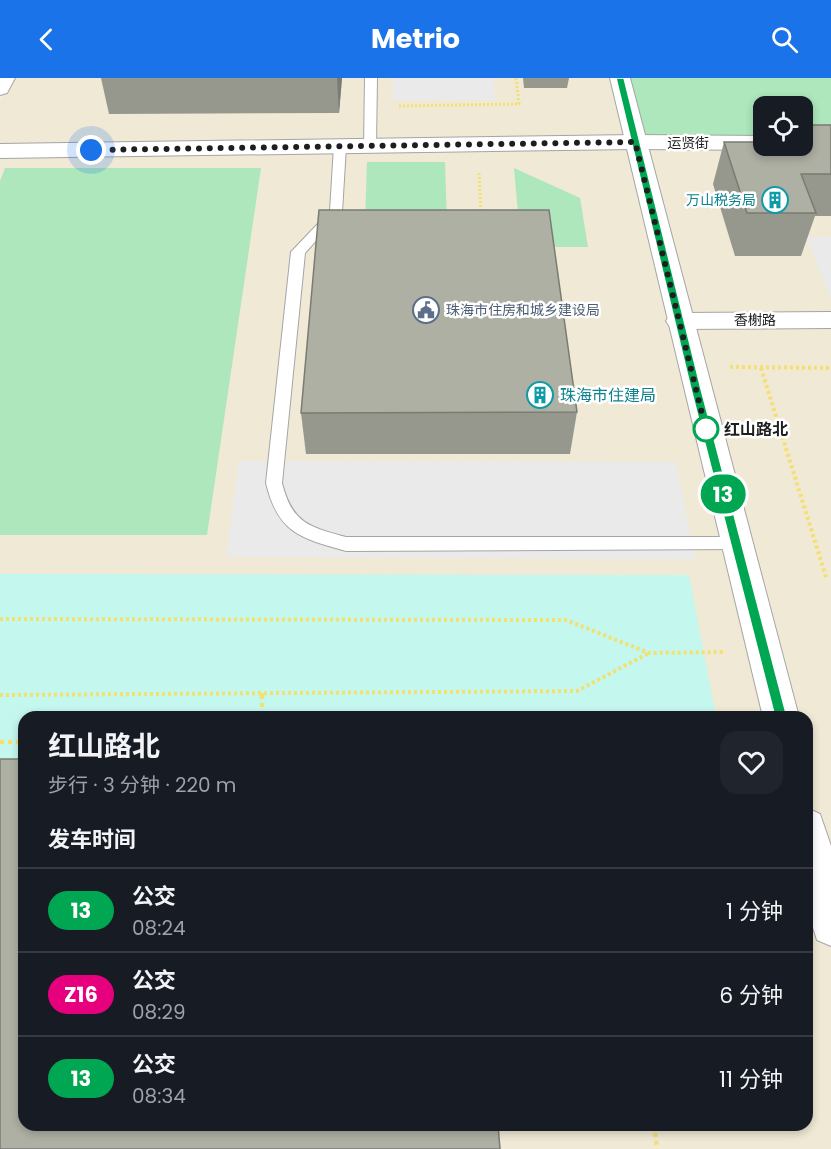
<!DOCTYPE html>
<html lang="zh">
<meta charset="utf-8">
<style>
body{margin:0;font-family:Poppins,"Noto Sans SC",sans-serif;background:#20242c;color:#f1f3f6;height:100vh;display:flex;flex-direction:column;font-size:22px;white-space:nowrap}
*{box-sizing:border-box;margin:0}
p{font-size:20px;color:#9ea1a6}
.icon{flex:none;width:33px;height:33px;fill:none;stroke:currentColor;stroke-width:2;stroke-linecap:round;stroke-linejoin:round}
.map{position:relative;flex:1;overflow:hidden}
.details{position:absolute;left:18px;top:633px;width:795px;height:420px;display:flex;flex-direction:column;background:#171b24;border-radius:18px;box-shadow:0 3px 9px #0003}
.details>*{flex:none}
.badge{padding:0 12px;border-radius:20px;font-size:21px;line-height:39px}
.controls{position:absolute;left:753px;top:18px;display:grid;gap:12px}
.controls a{display:grid;place-items:center;width:60px;height:60px;border-radius:12px;background:#171b24;box-shadow:0 3px 9px #0003;font-size:30px}
.you{position:absolute;width:30px;height:30px;margin:-15px;border:4px solid #fff;border-radius:50%;background:#1a73e8;box-shadow:0 0 0 9px #1a73e833}
.map>.badge{position:absolute;translate:-50% -50%;box-shadow:0 0 0 3px #fff}
h2{padding:0 30px;font-size:22px;line-height:54px}
.round{display:grid;place-items:center;flex:none;width:63px;height:63px;border-radius:18px;background:#20242c}
.head{display:flex;align-items:center;justify-content:space-between;height:102px;padding:0 30px}
h1{font-size:28px;font-weight:700;line-height:45px}
ul{padding:0;list-style:none}
li{display:flex;align-items:center;gap:18px;height:84px;padding:0 30px;border-top:2px solid #363941}
li div{flex:1}
li b{display:block;font-size:22px}
li em{font-style:normal}
li .badge{min-width:66px;font-weight:700;text-align:center}
header{display:flex;justify-content:space-between;align-items:center;height:78px;padding:0 30px;background:#1a73e8;color:#fff;font-size:27px;font-weight:700}
.map>svg:first-child{display:block}
.commercial{fill:#efe9d5;fill-rule:evenodd}
.grass{fill:#ade7bb}
.park{fill:#c4f7ee}
.parking{fill:#eaeaea}
.lines{fill:none;stroke-linecap:round;stroke-linejoin:round}
.service-casing{stroke:#a5a5a5;stroke-width:2}
.minor-casing{stroke:#a5a5a5;stroke-width:2}
.tertiary-casing{stroke:#a5a5a5;stroke-width:2}
.path-far2{stroke:#f4df71;stroke-width:3;stroke-dasharray:2 2;stroke-linecap:butt}
.path-far1{stroke:#f4df71;stroke-width:4;stroke-dasharray:3 3;stroke-linecap:butt}
.path{stroke:#f4df71;stroke-width:4.5;stroke-dasharray:4 4;stroke-linecap:butt}
.service{fill:#fff;fill-rule:evenodd}
.minor{fill:#fff;fill-rule:evenodd}
.tertiary{fill:#fff;fill-rule:evenodd}
.wall{fill:#96978d}
.shaded-wall{fill:#7a7b73}
.building{fill:#afb0a4;stroke:#7a7b73;stroke-width:1.5}
.line{fill:#00a651;stroke:#fff;stroke-width:1.5}
.walk{stroke:#1e1e1e;stroke-width:6;stroke-dasharray:0 10.8}
.stop-dot{fill:#fff;stroke:#00a651;stroke-width:3}
.labels{text-anchor:middle;dominant-baseline:central;stroke-width:5;stroke-linejoin:round;paint-order:stroke}
.far-street-label{font-size:14px;fill:#1e1e1e;stroke:#fff}
.far-culture-label{font-size:14px;fill:#0d838f;stroke:#fff;text-anchor:end}
.far-service-label{font-size:14px;fill:#4e5e75;stroke:#fff;text-anchor:start}
.culture-label{font-size:16px;fill:#0d838f;stroke:#fff;text-anchor:start}
.stop-label{font-size:16px;font-weight:bold;fill:#1e1e1e;stroke:#fff;text-anchor:start}
</style>
<header><svg class="icon" aria-label="back" viewBox="0 0 24 24"><path d="M15 5l-7 7 7 7"/></svg>Metrio<svg class="icon" aria-label="search" viewBox="0 0 24 24"><circle cx="10" cy="10" r="6"/><path d="M15 15l6 6"/></svg></header>
<div class="map">
<svg width="831" height="1071" viewBox="0 0 831 1071">
<rect width="100%" height="100%" fill="#ebefe5"/>
<path class="commercial" d="M10,0H617L764,68H831V1071H0V24ZM24,639H807V1047H24Z"/>
<g class="grass">
<polygon points="628,0 831,0 831,60 803,60 802,28 764,28 763,60 642,60"/>
<polygon points="367,84 445,84 447,146 365,146"/>
<polygon points="5,90 261,90 207,457 0,457 0,103"/>
<polygon points="514,90 580,120 588,169 521,169"/>
</g>
<polygon class="park" points="0,496 689,497 716,639 24,639 24,695 0,695"/>
<g class="parking">
<polygon points="393,0 493,0 495,22 393,22"/>
<polygon points="806,159 831,159 831,217 829,217"/>
<polygon points="239,383 676,384 695,481 226,479"/>
</g>
<g class="lines">
<defs>
<g id="service">
<polygon points="365,0 377,0 376,68 370,72 364,68"/>
<path d="M340,64L346,68L342,134L305,175L282,405C292,445 309,449 346,459H735L741,461L744,466L741,471L346,473C300,460 278,455 266,405L291,174L330,133L334,68Z"/>
</g>
<g id="minor">
<polygon points="0,0 15,0 7,15 0,17"/>
<polygon points="635,57 764,58 764,68 773,68 764,72 635,71 0,80 0,66"/>
<polygon points="831,234 831,250 679,251 670,249 666,243 670,237 679,235"/>
</g>
<g id="tertiary">
<polygon points="610,0 630,0 799,639 763,639"/>
<polygon points="807,730 820,736 831,768 831,868 817,862 807,831"/>
</g>
</defs>
<use href="#service" class="service-casing"/>
<use href="#minor" class="minor-casing"/>
<use href="#tertiary" class="tertiary-casing"/>
<g class="path-far2">
<polyline points="399,28 519,26 516,0"/>
<polyline points="479,95 481,135"/>
</g>
<g class="path-far1">
<polyline points="730,289 831,290"/>
<polyline points="761,290 826,499"/>
<polyline points="0,541 566,542 649,575 726,574"/>
<polyline points="262,615 262,618"/>
<polyline points="0,617 577,613 649,575"/>
</g>
<g class="path">
<polyline points="262,617 262,639"/>
<polyline points="0,664 24,664"/>
<polyline points="654,1047 657,1071"/>
</g>
<use href="#service" class="service"/>
<use href="#minor" class="minor"/>
<use href="#tertiary" class="tertiary"/>
</g>
<g class="wall">
<polygon points="101,0 342,0 339,35 109,36"/>
<polygon points="523,0 569,0 567,10 524,10"/>
<polygon points="761,47 764,47 764,68 831,47 831,138 815,138 801,178 735,178 713,106 724,64 757,64"/>
<polygon points="577,334 570,376 306,376 301,335"/>
</g>
<polygon class="shaded-wall" points="337,0 342,0 339,35"/>
<g class="building">
<polygon points="802,47 831,47 831,96 801,96 816,135 747,135 724,64 764,64 764,68 802,68"/>
<polygon points="319,132 549,132 577,334 301,335"/>
<polygon points="0,681 24,681 24,1047 498,1047 500,1071 0,1071"/>
</g>
<polygon class="line" points="616,0 624,0 701,311 787,639 781,644 775,639 691,311"/>
<g class="lines">
<polyline class="walk" points="91,72 635,64 707,356 706,351"/>
</g>
<defs>
<symbol id="building-ring" viewBox="-11 -11 22 22"><circle r="9.5" fill="#fff" stroke="#0f9aa8" stroke-width="1.5"/><path d="M-4-6H4V6H1V3H-1V6H-4ZM-2.5-4.3h1.7v1.8h-1.7ZM.8-4.3h1.7v1.8H.8ZM-2.5-1h1.7V.8h-1.7ZM.8-1h1.7V.8H.8Z" fill="#0f9aa8"/></symbol>
<symbol id="civic-ring" viewBox="-11 -11 22 22"><circle r="9.5" fill="#fff" stroke="#5c6f8a" stroke-width="1.5"/><path d="M-.6-6.5H3V-4.5H.6V-3L4-1V1h2V6H-6V1h2V-1L-.6-3ZM-1.2 2.5V6h2.4V2.5Z" fill="#5c6f8a"/></symbol>
</defs>
<g fill-rule="evenodd">
<use href="#building-ring" x="760" y="107" width="30" height="30"/>
<use href="#civic-ring" x="411" y="217" width="30" height="30"/>
<use href="#building-ring" x="525" y="302" width="30" height="30"/>
</g>
<circle class="stop-dot" cx="706" cy="351" r="12"/>
<g class="labels">
<g class="far-street-label">
<text x="688" y="65">运贤街</text>
<text x="755" y="242">香榭路</text>
</g>
<g class="far-culture-label">
<text x="756" y="122">万山税务局</text>
</g>
<g class="far-service-label">
<text x="446" y="232">珠海市住房和城乡建设局</text>
</g>
<g class="culture-label">
<text x="560" y="317">珠海市住建局</text>
</g>
<g class="stop-label">
<text x="724" y="351">红山路北</text>
</g>
</g>
</svg>
<div class="controls">
<a><svg class="icon" aria-label="locate" viewBox="0 0 24 24"><circle cx="12" cy="12" r="6"/><path d="M12 2v4M12 18v4M2 12h4M18 12h4"/></svg></a>
</div>
<div class="you" style="left:91px;top:72px"></div>
<b class="badge" style="left:723px;top:416px;background:#00a651;color:#fff">13</b>
<section class="details">
<div class="head"><div><h1>红山路北</h1><p>步行 · 3 分钟 · 220 m</p></div><a class="round"><svg class="icon" aria-label="heart" viewBox="0 0 24 24"><path d="M12 20l-8-8c-3-5 5-10 8-4 3-6 11-1 8 4z"/></svg></a></div>
<h2>发车时间</h2>
<ul>
<li><span class="badge" style="background:#00a651;color:#fff">13</span><div><b>公交</b><p>08:24</p></div><em>1 分钟</em></li>
<li><span class="badge" style="background:#e6007e;color:#fff">Z16</span><div><b>公交</b><p>08:29</p></div><em>6 分钟</em></li>
<li><span class="badge" style="background:#00a651;color:#fff">13</span><div><b>公交</b><p>08:34</p></div><em>11 分钟</em></li>
</ul>
</section>
</div>
